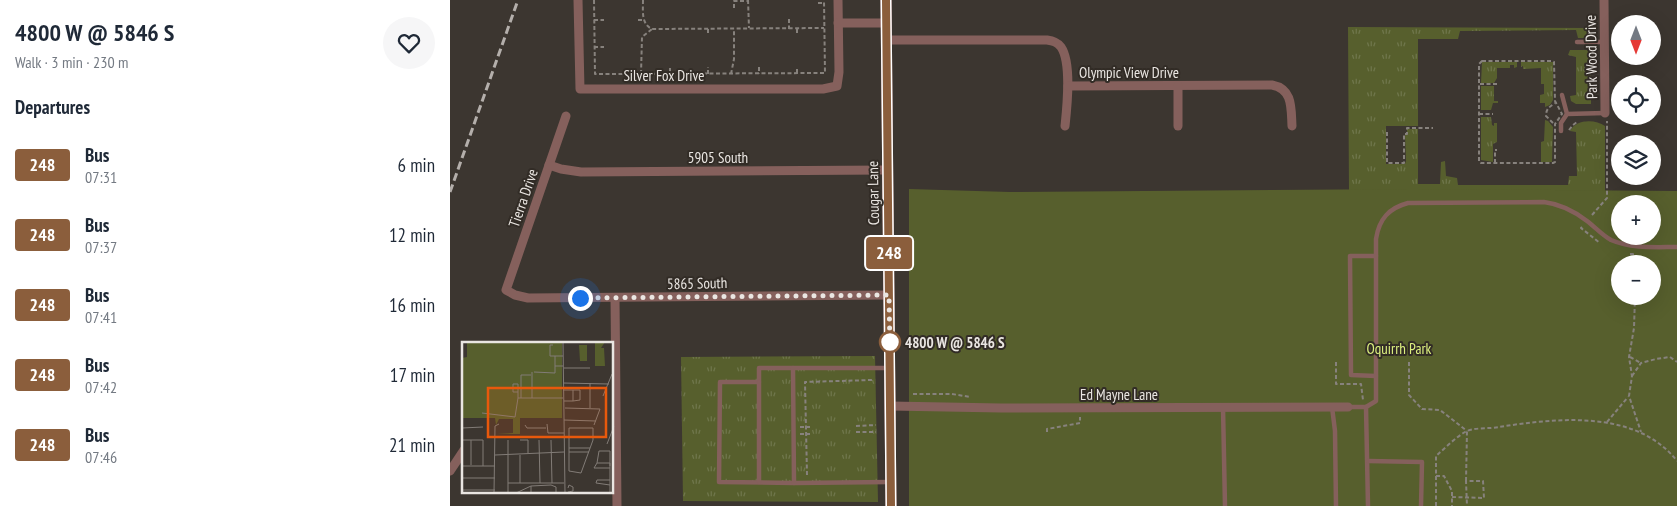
<!DOCTYPE html>
<meta charset="utf-8">
<style>
body{margin:0;font-family:"PT Sans Narrow",sans-serif;background:#f6f6f7;color:#1f2937;height:100vh;display:flex;flex-direction:column;font-size:19px;white-space:nowrap}
*{box-sizing:border-box;margin:0}
p{font-size:16px;color:#747a83}
.icon{flex:none;width:28px;height:28px;fill:none;stroke:currentColor;stroke-width:2;stroke-linecap:round;stroke-linejoin:round}
.map{position:relative;flex:1;overflow:hidden}
.details{display:flex;flex-direction:column;background:#fff;width:450px}
.details>*{flex:none}
.badge{padding:0 10px;border-radius:4px;font-size:18px;line-height:32px}
.needle{width:32px;rotate:180deg}
.fabs{position:absolute;left:1161px;top:15px;display:grid;gap:10px}
.fabs a{display:grid;place-items:center;width:50px;height:50px;border-radius:50%;background:#fff;box-shadow:0 5px 20px #0002;font-size:25px}
.you{position:absolute;width:25px;height:25px;margin:-12px;border:4px solid #fff;border-radius:50%;background:#1a73e8;box-shadow:0 0 0 8px #1a73e833}
.map>.badge{position:absolute;translate:-50% -50%;box-shadow:0 0 0 2px #fff}
h2{padding:0 15px;font-size:19px;line-height:45px}
.round{display:grid;place-items:center;flex:none;width:52px;height:52px;border-radius:26px;background:#f6f6f7}
.overview{display:flex;align-items:center;justify-content:space-between;height:85px;padding:0 15px}
h1{font-size:24px;font-weight:700;line-height:38px}
ul{padding:0;list-style:none}
li{display:flex;align-items:center;gap:15px;height:70px;padding:0 15px}
li div{flex:1}
li b{display:block;font-size:19px}
li em{font-style:normal}
li .badge{min-width:55px;font-weight:700;text-align:center}
main{display:flex;flex:1;min-height:0}
.map>svg:first-child{display:block}
.grass{fill:url(#grass-tufts)}
.green{fill:#575f2d;fill-rule:evenodd}
.lines{fill:none;stroke-linecap:round;stroke-linejoin:round}
.path{stroke:#87827d;stroke-width:2;stroke-dasharray:4 2.5;stroke-linecap:butt}
.lane{stroke:#85605c;stroke-width:4.5}
.street{stroke:#85605c;stroke-width:9}
.secondary{stroke:#b07570;stroke-width:11}
.rail{stroke:#b4afab;stroke-width:3;stroke-dasharray:8 4;stroke-linecap:butt}
.line-casing{stroke:#fff;stroke-width:11}
.line{stroke:#8b5e3c;stroke-width:8}
.walk{stroke:#eae6e2;stroke-width:5;stroke-dasharray:0 9}
.stop-dot{fill:#fff;stroke:#8b5e3c;stroke-width:2.5}
.labels{text-anchor:middle;dominant-baseline:central;stroke-width:4;stroke-linejoin:round;paint-order:stroke}
.street-label{font-size:15px;fill:#eae6e2;stroke:#322c26}
.stop-label{font-size:15px;font-weight:bold;fill:#eae6e2;stroke:#322c26;text-anchor:start}
.park-label{font-size:15px;fill:#dcf07f;stroke:#322c26}
.inset-road{fill:none;stroke:#827c77;stroke-width:1}
.view{fill:#e8590c;fill-opacity:0.15;stroke:#e8590c;stroke-width:2.5}
.inset-edge{fill:none;stroke:#eae6e2;stroke-width:2.5}
</style>
<main>
<section class="details">
<div class="overview"><div><h1>4800 W @ 5846 S</h1><p>Walk · 3 min · 230 m</p></div><a class="round"><svg class="icon" aria-label="heart" viewBox="0 0 24 24"><path d="M12 20l-8-8c-3-5 5-10 8-4 3-6 11-1 8 4z"/></svg></a></div>
<h2>Departures</h2>
<ul>
<li><span class="badge" style="background:#8b5e3c;color:#fff">248</span><div><b>Bus</b><p>07:31</p></div><em>6 min</em></li>
<li><span class="badge" style="background:#8b5e3c;color:#fff">248</span><div><b>Bus</b><p>07:37</p></div><em>12 min</em></li>
<li><span class="badge" style="background:#8b5e3c;color:#fff">248</span><div><b>Bus</b><p>07:41</p></div><em>16 min</em></li>
<li><span class="badge" style="background:#8b5e3c;color:#fff">248</span><div><b>Bus</b><p>07:42</p></div><em>17 min</em></li>
<li><span class="badge" style="background:#8b5e3c;color:#fff">248</span><div><b>Bus</b><p>07:46</p></div><em>21 min</em></li>
</ul>
</section>
<div class="map">
<svg width="1227" height="506" viewBox="0 0 1227 506">
<defs>
<pattern id="grass-tufts" width="24" height="20" patternUnits="userSpaceOnUse" patternTransform="scale(1.25)"><rect width="24" height="20" fill="#575f2d"/><path d="M3 7l-1-3M5 7V3M7 7l1-3M15 17l-1-3M17 17v-4M19 17l1-3" fill="none" stroke="#6f764b"/></pattern>
</defs>
<rect width="100%" height="100%" fill="#3c3630"/>
<g class="grass">
<path d="M898,27L1141,28V38H1128L1126,30L1010,31L1008,39H968V126H936V164H955L956,161L955,134H957V129H968V184H990L991,162L995,161L996,176L1007,178L1008,185H1118L1119,176H1127L1126,132L1120,131C1126,119 1145,119 1155,126V191L899,190Z"/>
<polygon points="1120,50 1141,50 1141,104 1126,104 1121,101 1120,96 1126,95 1126,57 1118,55"/>
<polygon points="1032,62 1067,62 1067,67 1064,68 1064,65 1060,65 1060,68 1047,68 1047,78 1044,83 1031,83"/>
<polygon points="1071,62 1103,62 1103,100 1100,105 1095,107 1095,103 1090,103 1090,95 1094,94 1094,84 1091,84 1091,68 1073,69 1073,66 1071,67"/>
<polygon points="1031,86 1044,86 1044,101 1048,101 1048,103 1043,103 1041,110 1031,110"/>
<polygon points="1031,117 1041,117 1042,125 1044,126 1044,123 1047,123 1047,142 1043,144 1043,162 1031,160"/>
<polygon points="1095,120 1098,121 1103,127 1102,162 1091,162 1091,142 1094,141"/>
<polygon points="425,356 428,502 233,501 231,357"/>
</g>
<path class="green" d="M459,189L560,192L963,189L1227,191V506H459ZM1170,204H1202V236H1170ZM1170,264H1202V296H1170Z"/>
<g class="lines">
<g class="path">
<polyline points="144,0 145,74 375,73 374,0"/>
<path d="M193,0C193,11 191,24 202,29L374,28"/>
<polyline points="298,0 299,28"/>
<polyline points="368,3 374,3"/>
<polyline points="284,8 284,1 298,1"/>
<polyline points="339,19 339,29"/>
<polyline points="144,20 154,20"/>
<polyline points="188,20 194,20"/>
<polyline points="258,29 258,34"/>
<polyline points="347,29 347,34"/>
<polyline points="144,47 154,47"/>
<polygon points="1032,61 1101,61 1104,62 1105,101 1112,114 1105,124 1105,162 1103,163 1031,163 1029,162 1029,64"/>
<polyline points="309,67 309,74"/>
<polyline points="220,68 220,74"/>
<polyline points="347,73 347,68"/>
<polyline points="191,74 192,37 202,29"/>
<polyline points="258,74 258,67"/>
<polyline points="281,74 284,59 284,29"/>
<polyline points="1030,84 1048,84"/>
<polyline points="1029,114 1043,114"/>
<path d="M1103,123L1096,116C1096,108 1100,107 1105,103"/>
<polyline points="1119,130 1123,125 1127,122"/>
<polyline points="937,132 937,163 954,163 954,134 957,134 957,128 983,128"/>
<polyline points="1045,163 1045,150 1047,150"/>
<polyline points="1142,215 1157,198 1157,121"/>
<polyline points="1132,227 1131,228 1150,243"/>
<polyline points="1180,254 1183,254 1183,264"/>
<polyline points="1185,296 1184,328 1179,357 1182,376 1179,396 1191,432"/>
<polyline points="1180,357 1191,363"/>
<polyline points="886,362 886,384 911,384 913,400"/>
<polyline points="959,362 959,395 972,409 990,410 1017,431"/>
<polyline points="1182,376 1191,363 1206,359 1220,357 1227,362"/>
<polyline points="463,394 502,394 521,397"/>
<polyline points="1157,422 1178,397"/>
<polyline points="406,426 426,425"/>
<polyline points="350,427 360,427"/>
<polyline points="406,432 426,432"/>
<polyline points="597,432 597,429 630,423 630,417"/>
<polyline points="350,434 360,434"/>
<polyline points="357,475 355,382 422,380"/>
<polyline points="986,476 994,476 1002,491 1002,506"/>
<polyline points="1016,481 1017,431"/>
<polyline points="1002,497 1034,498 1033,481 1016,481 1017,506"/>
<path d="M986,506V456C995,448 1005,438 1015,432C1024,427 1039,429 1049,427C1107,418 1186,409 1227,461"/>
</g>
<g class="lane">
<polyline points="1127,42 1154,42"/>
<polyline points="1112,95 1117,114"/>
<polyline points="1111,131 1111,123 1117,114 1155,113"/>
<polyline points="926,256 900,256 901,375 926,376"/>
<polyline points="343,368 309,368 309,382 270,382 269,482 344,483"/>
<polyline points="438,368 343,368 344,483 440,482"/>
<polyline points="309,382 309,482"/>
<polyline points="773,407 775,506"/>
<polyline points="882,407 885,431 886,506"/>
<polyline points="898,407 916,407 918,506"/>
<path d="M916,407L926,401V239C929,219 939,208 958,203L1094,202C1110,204 1124,211 1137,221C1145,227 1152,235 1161,240C1182,249 1205,247 1227,247"/>
<polyline points="918,461 972,462 971,506"/>
</g>
<g class="street">
<polyline points="128,0 130,89 373,89 387,86 389,72 388,0"/>
<polyline points="1154,0 1155,113"/>
<polyline points="388,23 436,23"/>
<path d="M436,40H597C603,41 607,42 611,47C622,63 617,107 615,126"/>
<path d="M618,86L822,85C843,89 841,108 842,126"/>
<polyline points="728,86 728,126"/>
<polyline points="116,116 56,290 65,295 78,298 439,295"/>
<polyline points="99,165 111,169 131,172 438,170"/>
<polyline points="165,298 167,506"/>
<polyline points="440,406 551,408 898,407"/>
<polyline points="0,471 14,450"/>
</g>
<polyline class="secondary" points="436,0 441,506"/>
<polyline class="rail" points="0,192 68,0"/>
</g>
<g class="lines">
<defs>
<polyline id="line" points="436,0 441,506"/>
</defs>
<use href="#line" class="line-casing"/>
<use href="#line" class="line"/>
<polyline class="walk" points="130,298 439,295 440,350 440,342"/>
</g>
<circle class="stop-dot" cx="440" cy="342" r="10"/>
<g class="labels">
<g class="street-label">
<text transform="translate(1141 57) rotate(-91)">Park Wood Drive</text>
<text x="679" y="72">Olympic View Drive</text>
<text x="214" y="75">Silver Fox Drive</text>
<text x="268" y="157">5905 South</text>
<text transform="translate(423 193) rotate(-91)">Cougar Lane</text>
<text transform="translate(73 198) rotate(-71)">Tierra Drive</text>
<text transform="translate(247 283) rotate(-1)">5865 South</text>
<text x="669" y="394">Ed Mayne Lane</text>
</g>
<g class="stop-label">
<text x="455" y="342">4800 W @ 5846 S</text>
</g>
<g class="park-label">
<text x="949" y="348">Oquirrh Park</text>
</g>
</g>
<g transform="translate(12 342)">
<rect width="151" height="151" fill="#3c3630"/>
<path d="M5,0H18V16H0L5,15ZM33,76H58V92H35L51,91V77H37L34,83Z" fill="#575f2d"/>
<path d="M18,0H100V76H0V16H18ZM133,0H143L139,6H142L143,24H133ZM117,3H125V19H118Z" fill="#575f2d"/>
<path class="inset-road" d="M101,0L103,151M91,3H88V14H93M101,14H93V24H101M102,26H128M72,30L93,31V24M101,41L147,42M128,41V66M101,48H111V59H102M111,48H118V58L111,59M56,50H51V42H56V56H101M141,54L150,32M59,56V33H69M70,56V30M103,66L138,67L132,83M20,71L53,75L56,56M102,78L134,79M85,82L86,91H102M63,83L65,86H84M0,86L21,85M107,86H131V98L119,131L107,129ZM0,98H21V124M46,98V151M58,98H66V111M77,98L78,141M89,98L90,141M145,102L152,84M107,106H128M107,110H127M33,113L102,110M58,113V141M135,121L132,126H148M9,123V98M0,124H33M148,124V121H135L137,109H148V151M0,136H33M148,138H135L134,141L148,143M46,141H102M106,146L107,143L111,145V149L106,150M0,148H33M32,151L33,84L37,82M54,151L69,144M69,151V144L89,143L94,145V151M127,151H148"/>
<path class="view" d="M26,46H144V95H26Z"/>
<rect width="151" height="151" class="inset-edge"/>
</g>
</svg>
<div class="fabs">
<a><svg class="needle" viewBox="-14 -14 28 28"><path d="M0-13l5 13h-10z" fill="#e53935"/><path d="M0 13l5-13h-10z" fill="#747a83"/></svg></a>
<a><svg class="icon" aria-label="locate" viewBox="0 0 24 24"><circle cx="12" cy="12" r="6"/><path d="M12 2v4M12 18v4M2 12h4M18 12h4"/></svg></a>
<a><svg class="icon" aria-label="layers" viewBox="0 0 24 24"><path d="M12 4l9 5-9 5-9-5zM3 14l9 5 9-5"/></svg></a>
<a>+</a>
<a>−</a>
</div>
<div class="you" style="left:130px;top:298px"></div>
<b class="badge" style="left:439px;top:253px;background:#8b5e3c;color:#fff">248</b>
</div>
</main>
